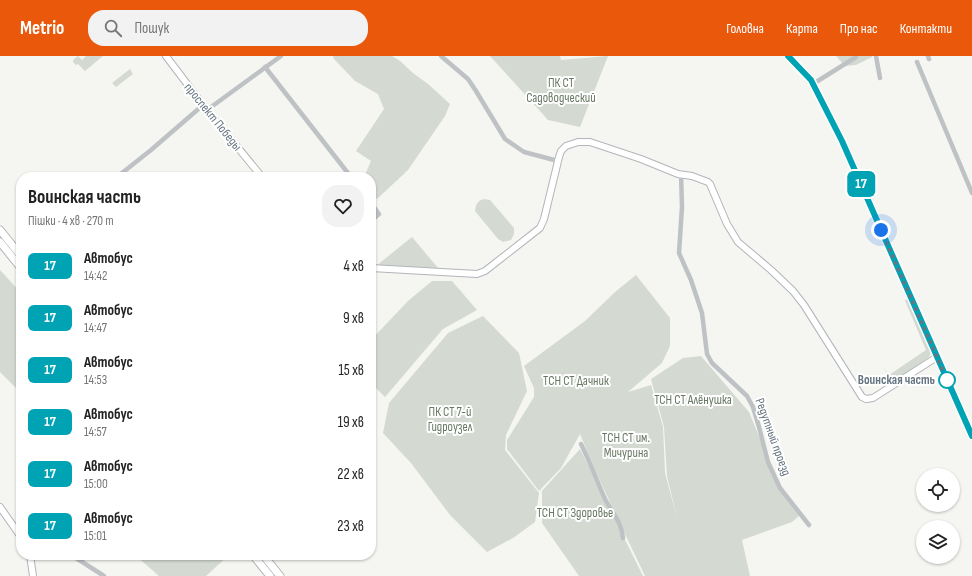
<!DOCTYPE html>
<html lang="uk">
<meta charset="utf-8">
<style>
body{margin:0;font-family:"Sofia Sans Condensed",sans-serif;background:#f2f2f2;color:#222;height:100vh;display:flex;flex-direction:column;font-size:15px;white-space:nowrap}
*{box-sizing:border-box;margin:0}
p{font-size:13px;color:#767676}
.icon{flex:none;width:22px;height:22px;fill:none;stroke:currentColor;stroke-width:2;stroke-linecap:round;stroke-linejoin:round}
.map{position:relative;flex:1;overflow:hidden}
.details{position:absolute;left:16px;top:116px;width:360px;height:388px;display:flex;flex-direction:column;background:#fff;border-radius:16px;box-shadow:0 1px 3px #0004}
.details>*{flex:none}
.badge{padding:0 8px;border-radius:6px;font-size:14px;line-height:26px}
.controls{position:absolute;left:916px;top:412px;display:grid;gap:8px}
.controls a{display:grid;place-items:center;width:44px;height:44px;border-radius:50%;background:#fff;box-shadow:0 1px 3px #0004;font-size:20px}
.you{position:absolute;width:20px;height:20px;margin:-10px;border:3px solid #fff;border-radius:50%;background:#1a73e8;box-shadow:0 0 0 6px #1a73e833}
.map>.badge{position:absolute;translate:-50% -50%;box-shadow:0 0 0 2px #fff}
.round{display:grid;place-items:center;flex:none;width:42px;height:42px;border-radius:16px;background:#f2f2f2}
.headline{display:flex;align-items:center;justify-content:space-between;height:68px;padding:0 12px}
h1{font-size:19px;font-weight:700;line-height:30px}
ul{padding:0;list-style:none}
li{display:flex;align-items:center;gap:12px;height:52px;padding:0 12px}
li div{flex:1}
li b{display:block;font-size:15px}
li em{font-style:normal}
li .badge{min-width:44px;font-weight:700;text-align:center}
header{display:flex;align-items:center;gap:24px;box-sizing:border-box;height:56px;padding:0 20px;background:#ea580c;color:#fff}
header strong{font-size:19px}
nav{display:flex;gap:22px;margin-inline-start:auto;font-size:14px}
.search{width:280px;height:36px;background:#f2f2f2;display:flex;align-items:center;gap:10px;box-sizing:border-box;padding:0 14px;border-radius:16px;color:#767676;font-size:15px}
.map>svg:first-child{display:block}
.green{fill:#d4dad1}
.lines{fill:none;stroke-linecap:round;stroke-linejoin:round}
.secondary-casing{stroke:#b1b6ba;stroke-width:8}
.primary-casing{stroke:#b2b6b9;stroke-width:9}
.street{stroke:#bec2c5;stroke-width:4.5}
.secondary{stroke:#fff;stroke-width:6}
.primary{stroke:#fff;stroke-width:7}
.line-casing{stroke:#fff;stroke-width:9}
.line{stroke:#00a3b4;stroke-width:6}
.walk{stroke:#667581;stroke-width:4;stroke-dasharray:0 7.2}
.stop-dot{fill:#fff;stroke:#00a3b4;stroke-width:2}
.labels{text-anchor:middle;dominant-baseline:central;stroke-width:4;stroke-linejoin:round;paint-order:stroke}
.park-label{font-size:13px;fill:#687864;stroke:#fff}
.street-label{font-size:13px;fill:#667581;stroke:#fff}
.stop-label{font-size:13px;font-weight:bold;fill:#667581;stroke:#fff;text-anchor:end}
</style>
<header>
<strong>Metrio</strong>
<div class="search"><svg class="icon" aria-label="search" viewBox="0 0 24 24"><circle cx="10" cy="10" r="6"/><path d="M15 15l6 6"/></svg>Пошук</div>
<nav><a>Головна</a><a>Карта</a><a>Про нас</a><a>Контакти</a></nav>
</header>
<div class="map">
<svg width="972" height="520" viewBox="0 0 972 520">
<rect width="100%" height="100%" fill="#f5f5f1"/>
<g class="green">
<polygon points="78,0 82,4 86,0 103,0 85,15 78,8 76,9 73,6 74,3"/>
<polygon points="333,0 392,0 400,5 413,17 428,28 450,48 445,60 408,114 377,143 371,136 371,121 364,121 371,105 356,95 384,53 378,38 355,25 334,3"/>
<polygon points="490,0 560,0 561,4 608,0 580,71 548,64"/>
<polygon points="836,0 872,0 872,1 856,9 845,10"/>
<polygon points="130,13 133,18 116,31 112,27"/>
<path d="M484,143L490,144L514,172V178L511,184L503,186L498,183L475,155C476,148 477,145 484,143Z"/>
<polygon points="412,181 438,212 376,210"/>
<polygon points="0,214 21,237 21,337 0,316"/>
<path d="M636,219L670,262V290L662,307L628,336L651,329L663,371L665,417L677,462L667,420L664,371L651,323L683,302L701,300L749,356L780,432L799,460L792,466L742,484L750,520H645C623,473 599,426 580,378L561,412L539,435L507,393V384L534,341V332L524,310L585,265L615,236Z"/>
<polygon points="432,225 452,225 477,254 443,273 385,341 371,327 371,284 408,245"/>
<polygon points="907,243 910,243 932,294 929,301 895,326 891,324 883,311 889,319 926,294 906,247 905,244"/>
<polygon points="483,260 519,297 527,335 506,379 505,394 539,437 535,466 513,482 487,496 450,459 411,407 383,377 389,347 448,277"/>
<polygon points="580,393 643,520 579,520 542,467 542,435"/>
<polygon points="135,499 229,499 206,520 159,520"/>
</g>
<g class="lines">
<defs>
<g id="secondary">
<polyline points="166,0 203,49 262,121"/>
<polyline points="788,0 811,24 842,85 972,380"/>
<polyline points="371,212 477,218 485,215 540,172 544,163 559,101 561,95 566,90 578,86 590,86 641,103 678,118 692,120 708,126 710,128 727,168 738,186 771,214 793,235 804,249 862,341 866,343 873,342 937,301"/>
<polyline points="0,451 21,481"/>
<polyline points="30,499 33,520"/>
</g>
<g id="primary">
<polyline points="0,174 21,200"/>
<polyline points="0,186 21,212"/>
<polyline points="253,499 270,520"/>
<polyline points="263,499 280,520"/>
</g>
</defs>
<use href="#secondary" class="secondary-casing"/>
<use href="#primary" class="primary-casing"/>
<g class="street">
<polyline points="441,0 468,23 476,35 505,83 524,96 558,105"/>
<polyline points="876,0 880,22"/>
<polyline points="928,0 929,3"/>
<polyline points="917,6 972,137"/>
<polyline points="265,11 351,121"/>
<polyline points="813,28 856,1"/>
<polyline points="207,54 281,0"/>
<polyline points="681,118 682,151 679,197 691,224 702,257 707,298 712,307 747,340 753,351 759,371 768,406 780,432 809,469"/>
<polyline points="117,121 151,94 203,49"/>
<polyline points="371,147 379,158 371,165"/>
<path d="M581,388C590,406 597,425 605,443C612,456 622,467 623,482"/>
<polyline points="73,499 76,502 104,520"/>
</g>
<use href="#secondary" class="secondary"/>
<use href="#primary" class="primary"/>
</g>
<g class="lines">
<defs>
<polyline id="line" points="788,0 811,24 842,85 972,380"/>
</defs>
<use href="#line" class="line-casing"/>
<use href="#line" class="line"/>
<polyline class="walk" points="881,174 947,324"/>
</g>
<circle class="stop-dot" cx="947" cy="324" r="8"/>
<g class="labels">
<g class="park-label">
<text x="561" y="27">ПК СТ<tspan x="561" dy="15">Садоводческий</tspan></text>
<text x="576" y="325">ТСН СТ Дачник</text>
<text x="693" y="344">ТСН СТ Алёнушка</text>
<text x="450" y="356">ПК СТ 7-й<tspan x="450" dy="15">Гидроузел</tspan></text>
<text x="626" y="382">ТСН СТ им.<tspan x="626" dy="15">Мичурина</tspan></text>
<text x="575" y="457">ТСН СТ Здоровье</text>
</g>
<g class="street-label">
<text transform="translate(213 61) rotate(51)">проспект Победы</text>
<text transform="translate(773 381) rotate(70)">Редутный проезд</text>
</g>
<g class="stop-label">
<text x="935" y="324">Воинская часть</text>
</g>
</g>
</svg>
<div class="controls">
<a><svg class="icon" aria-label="locate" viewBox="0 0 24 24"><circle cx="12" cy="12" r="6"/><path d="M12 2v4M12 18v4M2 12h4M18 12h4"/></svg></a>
<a><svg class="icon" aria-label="layers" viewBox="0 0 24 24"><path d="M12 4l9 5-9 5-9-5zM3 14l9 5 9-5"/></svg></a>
</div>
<div class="you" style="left:881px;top:174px"></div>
<b class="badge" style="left:861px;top:128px;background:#00a3b4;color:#fff">17</b>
<section class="details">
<div class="headline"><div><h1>Воинская часть</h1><p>Пішки · 4 хв · 270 m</p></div><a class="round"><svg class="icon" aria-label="heart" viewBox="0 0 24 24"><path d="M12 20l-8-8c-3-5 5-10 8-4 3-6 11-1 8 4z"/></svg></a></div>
<ul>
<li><span class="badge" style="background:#00a3b4;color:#fff">17</span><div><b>Автобус</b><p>14:42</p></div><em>4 хв</em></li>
<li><span class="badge" style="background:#00a3b4;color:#fff">17</span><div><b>Автобус</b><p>14:47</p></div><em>9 хв</em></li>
<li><span class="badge" style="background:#00a3b4;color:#fff">17</span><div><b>Автобус</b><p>14:53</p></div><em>15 хв</em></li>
<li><span class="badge" style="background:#00a3b4;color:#fff">17</span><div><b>Автобус</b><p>14:57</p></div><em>19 хв</em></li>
<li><span class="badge" style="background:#00a3b4;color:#fff">17</span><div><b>Автобус</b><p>15:00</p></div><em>22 хв</em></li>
<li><span class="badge" style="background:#00a3b4;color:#fff">17</span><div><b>Автобус</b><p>15:01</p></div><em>23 хв</em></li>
</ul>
</section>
</div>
